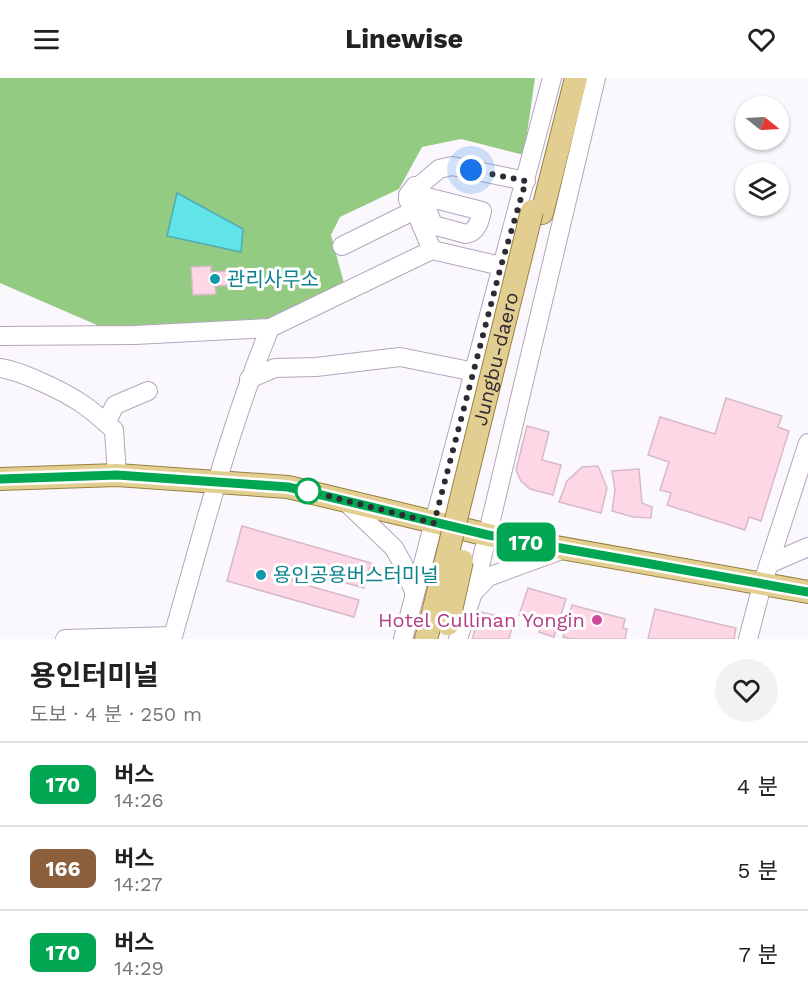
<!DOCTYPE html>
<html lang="ko">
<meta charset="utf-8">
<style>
body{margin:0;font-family:"Work Sans","Noto Sans KR",sans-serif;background:#f2f2f2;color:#222;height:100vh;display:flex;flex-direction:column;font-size:22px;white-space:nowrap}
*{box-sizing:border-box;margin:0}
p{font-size:20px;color:#767676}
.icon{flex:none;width:33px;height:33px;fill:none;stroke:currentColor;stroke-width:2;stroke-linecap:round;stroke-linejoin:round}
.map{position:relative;height:561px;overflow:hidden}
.panel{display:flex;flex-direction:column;background:#fff;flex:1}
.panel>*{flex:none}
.badge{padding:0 12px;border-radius:9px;font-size:21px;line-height:39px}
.needle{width:39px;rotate:108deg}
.buttons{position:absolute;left:735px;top:18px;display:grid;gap:12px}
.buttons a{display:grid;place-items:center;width:54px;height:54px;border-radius:50%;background:#fff;box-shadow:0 2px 4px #0004;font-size:30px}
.you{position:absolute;width:30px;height:30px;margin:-15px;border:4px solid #fff;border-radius:50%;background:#1a73e8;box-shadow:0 0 0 9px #1a73e833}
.map>.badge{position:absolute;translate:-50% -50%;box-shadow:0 0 0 3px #fff}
.round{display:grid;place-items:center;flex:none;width:63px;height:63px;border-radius:32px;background:#f2f2f2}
.headline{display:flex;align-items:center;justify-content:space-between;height:102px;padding:0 30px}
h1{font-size:28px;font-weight:700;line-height:45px}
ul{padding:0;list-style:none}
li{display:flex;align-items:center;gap:18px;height:84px;padding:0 30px;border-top:2px solid #e0e0e0}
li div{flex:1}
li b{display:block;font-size:22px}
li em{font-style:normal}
li .badge{min-width:66px;font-weight:700;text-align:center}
header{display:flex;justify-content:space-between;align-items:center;height:78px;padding:0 30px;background:#fff;font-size:27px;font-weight:700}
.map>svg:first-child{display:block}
.forest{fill:#94cb82}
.water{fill:#60e4e8;stroke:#51acb2;stroke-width:1.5}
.building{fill:#fdd7e6;stroke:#d7bac6;stroke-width:1.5}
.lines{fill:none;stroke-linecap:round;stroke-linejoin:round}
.minor-casing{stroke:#b4a6bd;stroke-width:20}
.major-casing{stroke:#988041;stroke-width:24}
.minor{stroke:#fff;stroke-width:18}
.major{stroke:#e3ce91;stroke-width:22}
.major-bridge-casing{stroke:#988041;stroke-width:24;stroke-linecap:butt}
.major-bridge{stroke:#e3ce91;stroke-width:22}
.line-casing{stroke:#fff;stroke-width:14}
.line{stroke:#00a651;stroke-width:9}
.walk{stroke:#2f2a33;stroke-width:6;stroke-dasharray:0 10.8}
.culture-dot{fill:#0f9aa8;stroke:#fff;stroke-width:2}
.stop-dot{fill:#fff;stroke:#00a651;stroke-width:3}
.hotel-dot{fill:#d1479c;stroke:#fff;stroke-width:2}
.labels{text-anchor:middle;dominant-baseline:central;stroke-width:6;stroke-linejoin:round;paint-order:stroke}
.culture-label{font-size:20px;fill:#0d838f;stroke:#fff;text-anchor:start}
.street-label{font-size:20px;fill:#2f2a33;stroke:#fff}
.hotel-label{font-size:20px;fill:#b23c85;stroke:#fff;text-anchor:end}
</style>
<header><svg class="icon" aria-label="menu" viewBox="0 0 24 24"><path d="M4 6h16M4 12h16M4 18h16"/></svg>Linewise<svg class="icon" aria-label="heart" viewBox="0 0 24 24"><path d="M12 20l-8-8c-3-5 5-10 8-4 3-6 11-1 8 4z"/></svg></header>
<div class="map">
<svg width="808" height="561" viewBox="0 0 808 561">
<rect width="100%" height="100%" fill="#fbf8fd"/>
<polygon class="forest" points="0,0 535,0 524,77 461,61 422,69 399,111 340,139 331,157 345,209 267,245 106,251 0,205"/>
<polygon class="water" points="177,115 243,151 241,174 167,158"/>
<g class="building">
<polygon points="211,188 211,194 228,193 228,196 239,195 239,207 215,208 216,216 193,217 191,189"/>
<polygon points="726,320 782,338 778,349 789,353 761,443 749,439 745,452 667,427 671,415 660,412 669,384 648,377 660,339 715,356"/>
<polygon points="527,348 549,354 542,382 561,387 553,417 530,411 521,403 516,392"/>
<polygon points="598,388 607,410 601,435 559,424 567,403 582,389"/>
<polygon points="639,391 642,425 652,429 651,440 633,439 612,433 615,412 612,393"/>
<polygon points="242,448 371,485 364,510 296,491 292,503 359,522 354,539 227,503"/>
<polygon points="528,510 566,521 554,559 539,554 541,550 527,546 529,540 519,537"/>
<polygon points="572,527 625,541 623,550 627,551 625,561 571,561 563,559"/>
<polygon points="655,531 736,550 734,561 648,561"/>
<polygon points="481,534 514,542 509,561 472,561"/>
</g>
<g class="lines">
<defs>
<g id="minor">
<polyline points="419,108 439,91 452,88 526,103"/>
<path d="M423,118L482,133C480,143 477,154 466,156L433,147L419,108H415L408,117V122L415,132L432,172"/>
<polyline points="342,168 415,132"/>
<polyline points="0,258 135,257 270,250 432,172 501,188"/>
<path d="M0,290C21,293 63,313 81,325C93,333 104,343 114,352L117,397"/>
<polyline points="249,301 275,290 316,289 400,279 475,294"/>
<polyline points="106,345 115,327 148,313"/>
<polyline points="345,423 394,470 403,486 415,516"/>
<polyline points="769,486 808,469"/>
<polyline points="474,514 488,499 564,471"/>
<path d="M65,561L173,558C203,454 229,350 270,250"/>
<polyline points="403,561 552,0"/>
<polyline points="458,561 476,505 596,0"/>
<polyline points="748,561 762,507 808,365"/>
</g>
<g id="major">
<polyline points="542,135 576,0"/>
<polyline points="0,401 117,397 288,409 488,457 808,514"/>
<polyline points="426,561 431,543"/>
</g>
</defs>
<use href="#minor" class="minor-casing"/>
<use href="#major" class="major-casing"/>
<use href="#minor" class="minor"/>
<use href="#major" class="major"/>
<defs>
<g id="major-bridge">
<path id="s1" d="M431,543L532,133"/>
<polyline points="448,546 462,483"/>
</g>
</defs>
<use href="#major-bridge" class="major-bridge-casing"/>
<use href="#major-bridge" class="major-bridge"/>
</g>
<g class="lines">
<defs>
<polyline id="line" points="0,401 117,397 288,409 488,457 808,514"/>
</defs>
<use href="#line" class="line-casing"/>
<use href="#line" class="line"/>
<polyline class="walk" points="308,413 434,445 501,188 526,103 471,92"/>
</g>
<g class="culture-dot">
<circle cx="215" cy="201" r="6"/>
<circle cx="261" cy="497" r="6"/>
</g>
<circle class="stop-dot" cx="308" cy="413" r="12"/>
<circle class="hotel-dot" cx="597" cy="542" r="6"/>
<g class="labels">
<g class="culture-label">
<text x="227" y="201">관리사무소</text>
<text x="273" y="497">용인공용버스터미널</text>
</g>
<g class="street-label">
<text stroke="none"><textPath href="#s1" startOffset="270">Jungbu-daero</textPath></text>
</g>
<g class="hotel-label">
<text x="585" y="542">Hotel Cullinan Yongin</text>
</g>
</g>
</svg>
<div class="buttons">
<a><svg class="needle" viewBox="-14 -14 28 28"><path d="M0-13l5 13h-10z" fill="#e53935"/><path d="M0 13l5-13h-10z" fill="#767676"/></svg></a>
<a><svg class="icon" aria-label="layers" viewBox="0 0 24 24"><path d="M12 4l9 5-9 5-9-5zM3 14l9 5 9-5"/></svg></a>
</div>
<div class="you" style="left:471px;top:92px"></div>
<b class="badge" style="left:526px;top:464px;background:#00a651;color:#fff">170</b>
</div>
<section class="panel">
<div class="headline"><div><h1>용인터미널</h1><p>도보 · 4 분 · 250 m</p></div><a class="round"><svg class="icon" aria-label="heart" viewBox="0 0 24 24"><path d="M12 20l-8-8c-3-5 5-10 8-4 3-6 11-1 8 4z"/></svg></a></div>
<ul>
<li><span class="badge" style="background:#00a651;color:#fff">170</span><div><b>버스</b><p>14:26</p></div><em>4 분</em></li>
<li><span class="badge" style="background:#8b5e3c;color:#fff">166</span><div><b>버스</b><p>14:27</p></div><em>5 분</em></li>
<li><span class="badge" style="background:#00a651;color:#fff">170</span><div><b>버스</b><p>14:29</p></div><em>7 분</em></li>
</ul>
</section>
